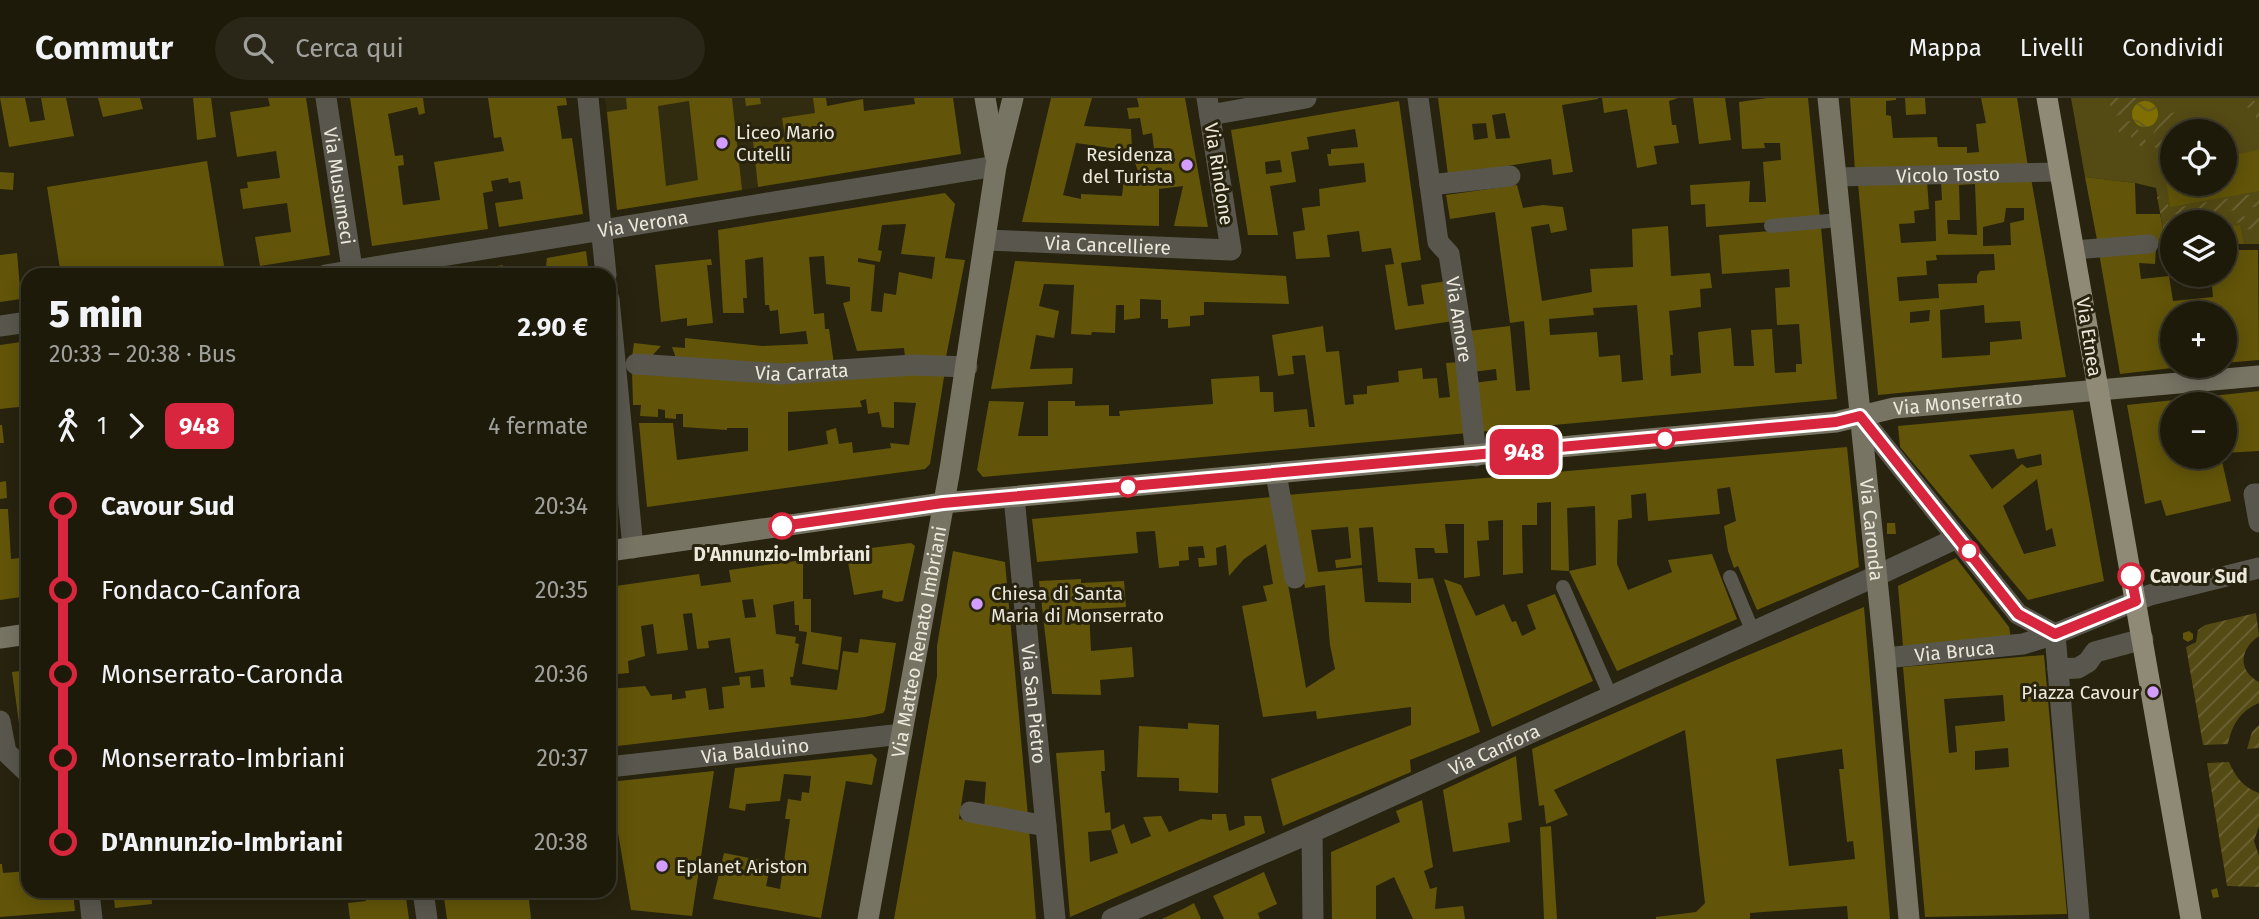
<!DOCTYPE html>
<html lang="it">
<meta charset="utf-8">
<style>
body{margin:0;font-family:"Fira Sans",sans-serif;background:#2a2718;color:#f1f3f6;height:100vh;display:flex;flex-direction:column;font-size:26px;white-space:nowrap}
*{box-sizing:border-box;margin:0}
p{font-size:23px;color:#a0a19c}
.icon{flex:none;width:38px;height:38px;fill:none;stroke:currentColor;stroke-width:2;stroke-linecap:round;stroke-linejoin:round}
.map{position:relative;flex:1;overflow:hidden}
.sheet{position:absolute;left:21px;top:170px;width:595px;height:630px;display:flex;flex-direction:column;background:#1d1a0a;border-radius:21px;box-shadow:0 4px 18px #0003,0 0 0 2px #3b382b}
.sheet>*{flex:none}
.badge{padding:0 14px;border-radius:10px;font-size:24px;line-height:46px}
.controls{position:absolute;left:2160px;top:21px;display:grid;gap:14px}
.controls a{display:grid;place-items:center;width:77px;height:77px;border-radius:50%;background:#1d1a0a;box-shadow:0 4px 18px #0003,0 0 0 2px #3b382b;font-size:35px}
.map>.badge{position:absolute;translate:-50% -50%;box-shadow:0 0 0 4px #fff}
.legs{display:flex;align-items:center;gap:10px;height:77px;padding:0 28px;font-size:23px}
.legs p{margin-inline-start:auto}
.headline{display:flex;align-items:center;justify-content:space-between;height:119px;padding:0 28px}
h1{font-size:38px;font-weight:800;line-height:52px}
ul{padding:0 28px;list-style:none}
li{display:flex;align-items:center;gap:24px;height:84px;font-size:26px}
li i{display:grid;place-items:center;width:10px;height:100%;margin:0 9px;background:currentColor}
li i::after{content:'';width:18px;height:18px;margin:-9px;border:5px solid;border-radius:50%;background:#1d1a0a}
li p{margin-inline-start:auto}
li:first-child i{background:linear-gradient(#0000 50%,currentColor 0)}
li:last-child i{background:linear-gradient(currentColor 50%,#0000 0)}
header{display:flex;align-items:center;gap:42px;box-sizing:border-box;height:98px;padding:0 35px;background:#1d1a0a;border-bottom:2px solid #3b382b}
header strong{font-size:33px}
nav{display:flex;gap:38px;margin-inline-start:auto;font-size:24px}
.search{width:490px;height:63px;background:#2a2718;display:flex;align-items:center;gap:18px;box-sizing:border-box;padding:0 24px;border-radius:38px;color:#a0a19c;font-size:26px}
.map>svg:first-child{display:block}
.built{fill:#312c0f}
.green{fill:#544a14;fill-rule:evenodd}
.garden{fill:url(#garden-furrows)}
.water{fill:url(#water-waves)}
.building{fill:#625509;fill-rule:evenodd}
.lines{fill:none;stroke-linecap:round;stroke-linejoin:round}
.service{stroke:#59574d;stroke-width:14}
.pedestrian{stroke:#59574d;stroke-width:19}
.minor{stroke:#59574d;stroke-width:21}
.tertiary{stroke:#59574d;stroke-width:21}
.secondary{stroke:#777464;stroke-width:21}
.primary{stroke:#8e8a76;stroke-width:21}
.line-1-casing{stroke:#fff;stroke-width:16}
.line-1{stroke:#d7263d;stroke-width:10}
.poi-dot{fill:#d29dfd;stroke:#27230e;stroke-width:2.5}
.stop-1-dot{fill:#fff;stroke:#d7263d;stroke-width:3.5}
.labels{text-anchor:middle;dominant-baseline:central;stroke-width:6;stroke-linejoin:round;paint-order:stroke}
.poi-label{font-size:19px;fill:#ece9dc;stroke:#27230e;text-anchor:start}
.street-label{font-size:19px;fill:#ece9dc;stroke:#27230e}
.stop-label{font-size:19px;font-weight:bold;fill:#ece9dc;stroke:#27230e}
</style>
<header>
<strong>Commutr</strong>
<div class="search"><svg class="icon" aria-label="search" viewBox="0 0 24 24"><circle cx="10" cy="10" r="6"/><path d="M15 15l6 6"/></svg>Cerca qui</div>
<nav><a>Mappa</a><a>Livelli</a><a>Condividi</a></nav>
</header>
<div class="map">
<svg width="2259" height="821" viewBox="0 0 2259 821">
<defs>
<pattern id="garden-furrows" width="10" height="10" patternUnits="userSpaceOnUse" patternTransform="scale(1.75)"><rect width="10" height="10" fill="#544a14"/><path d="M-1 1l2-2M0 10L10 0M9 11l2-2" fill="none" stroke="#6d6436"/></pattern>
<pattern id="water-waves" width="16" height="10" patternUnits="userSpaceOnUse" patternTransform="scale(1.75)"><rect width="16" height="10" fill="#7f6f01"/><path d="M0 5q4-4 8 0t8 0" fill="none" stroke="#635a22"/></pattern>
</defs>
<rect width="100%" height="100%" fill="#27230e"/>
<polygon class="built" points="605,0 826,0 840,76 617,112"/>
<path class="green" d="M2071,0H2259V146H2224V124H2172V145H2166L2156,90L2135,85L2085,79ZM2172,33H2224V86H2172Z"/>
<g class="garden">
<polygon points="2105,0 2139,0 2133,3 2128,16 2113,18 2110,7"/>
<polygon points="2252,0 2259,9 2259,33 2249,35 2250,30 2256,24 2256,13 2244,8 2243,1"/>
<polygon points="2176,14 2169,26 2172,47 2155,50 2153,35 2162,22 2162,17"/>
<path d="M2130,23L2136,31L2144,34L2147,51L2134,45L2131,38C2122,38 2117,34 2115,26Z"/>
<polygon points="2259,95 2259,108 2177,122 2174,110"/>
<polygon points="2166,98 2172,124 2172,145 2166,145 2157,99"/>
<polygon points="2259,116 2259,130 2244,132 2242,124 2224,127 2224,124 2221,122"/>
<path d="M2256,515L2259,538C2240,551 2237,572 2259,584V605C2240,613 2232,627 2228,646L2203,647L2186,549L2196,544L2198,532L2205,527Z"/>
<polygon points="2259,627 2259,650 2247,651 2252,634"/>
<path d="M2229,664C2235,678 2244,690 2259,695V728L2254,743L2259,758V789L2227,788L2207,665Z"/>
</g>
<circle class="water" cx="2145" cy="16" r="13"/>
<g class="building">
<polygon points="0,0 25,0 30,24 45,22 41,0 66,0 74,38 9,49"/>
<polygon points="98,0 140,0 143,11 103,19"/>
<polygon points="193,0 211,0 216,39 197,42"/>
<polygon points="268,0 306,0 330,157 260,168 255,139 291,134 287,105 243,111 240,91 248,90 247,84 280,80 276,53 237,59 230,14 270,8"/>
<polygon points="350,0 423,0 425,15 419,17 417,9 388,16 395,58 403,57 404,67 398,68 403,107 440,102 434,64 504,53 501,39 494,40 488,0 566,0 567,7 557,8 562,41 572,40 583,116 499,129 495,105 523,101 520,83 509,85 508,80 491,83 493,93 483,95 488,131 372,148"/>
<path d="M626,0H732L742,92L617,112L607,14L627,11ZM689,3L698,82L666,88L658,8Z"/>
<polygon points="745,0 760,0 761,6 746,8"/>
<polygon points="813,0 826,0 827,8 863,1 864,13 915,6 914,0 953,0 961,56 758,89 753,43 785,39 782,20 815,15"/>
<polygon points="1051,0 1092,0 1084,28 1131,31 1132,53 1076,45 1063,97 1081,101 1081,96 1122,98 1125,72 1138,73 1134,62 1155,59 1152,35 1143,37 1140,20 1129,21 1127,10 1139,9 1137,0 1185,0 1208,129 1174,128 1183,88 1159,91 1159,128 1022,124"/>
<path d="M1438,0H1598V1L1562,7L1573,74L1553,77L1551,61L1448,77ZM1505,15L1510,40L1496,41L1492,17ZM1486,25L1488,40L1474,42L1472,26Z"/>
<polygon points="1602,0 1678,0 1669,3 1672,27 1676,27 1679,45 1654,48 1657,66 1637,70 1627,11 1604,15"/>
<polygon points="1693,0 1725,0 1731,42 1699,46"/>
<polygon points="1767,0 1808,0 1820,120 1706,129 1705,106 1691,107 1690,87 1750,83 1749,104 1766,104 1763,64 1781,62 1780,45 1764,45 1765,50 1742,51 1739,4"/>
<polygon points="1850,0 1896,0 1896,2 1886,3 1886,17 1891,18 1893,40 1937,39 1938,49 1967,49 1967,55 1979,54 1976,26 1986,25 1981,0 2017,0 2028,69 1855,73"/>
<polygon points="1905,0 1925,0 1926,16 1906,17"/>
<path d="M1399,3L1421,162L1401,165L1408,208L1424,206L1421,187L1447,183L1453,223L1395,232L1385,167L1394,166L1391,150L1362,154L1359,133L1327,137L1330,159L1296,161L1293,134L1305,132L1302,110L1320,108L1319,91L1366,84L1364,65L1329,68L1327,56H1331V51L1358,49L1355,31L1307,39L1309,51L1291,54L1296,84L1270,88L1278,137H1248L1231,32ZM1280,62L1282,74L1266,76L1265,64Z"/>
<polygon points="2259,52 2259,93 2170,109 2164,69 2172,68 2172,86 2224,86 2224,59"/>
<polygon points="207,63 225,174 209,177 61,177 47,89"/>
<polygon points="0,74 14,75 13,92 0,91"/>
<polygon points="2085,79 2135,85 2136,116 2160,116 2166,145 2098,147"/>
<path d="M2031,80L2066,279L1878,297L1858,86L1927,83L1929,111L1914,113L1915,125L1899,126L1901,145L1936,143L1935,103L1942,102L1941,83ZM1975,86L1977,137L1948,136L1947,122H1960L1959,87ZM2006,110H2024V122L2010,125L2011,147L1983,148V129L2004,124ZM1994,156L1995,172L1980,173L1977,178V185L1938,186L1939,200L1899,203L1897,179L1927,177L1926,163L1937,162L1936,157ZM1984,207L1985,225L2020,223L2022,241L1990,244V257L1942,260L1940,212ZM1930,212L1929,223L1910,225V214Z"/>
<path d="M1517,87L1523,110L1543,107L1563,109L1567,132L1551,135L1549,126L1531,129L1542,203L1592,194L1590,171L1633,169L1632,131L1668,128L1671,178L1710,175L1712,190L1700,191L1701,209L1669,213L1673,257H1670L1671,278L1701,275L1698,234L1731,230L1734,268H1754L1751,232L1772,231L1775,275L1796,274V266H1802L1799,226L1777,227L1775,190L1790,189L1789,171L1722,176L1719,137L1821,129L1837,301L1478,334L1473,285L1497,282L1496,271L1472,274L1468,233L1510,228L1516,293L1530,292L1524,223L1510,225L1495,114L1450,121L1446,97ZM1637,207L1643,282L1622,284L1620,257L1599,259L1597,234L1550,237L1549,221L1594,217L1593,210Z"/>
<path d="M945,95L955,106L945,160L965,162L946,259H905L904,250L857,253L843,205L850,203V189L826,186L824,158L809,159L814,216L824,215L825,231H829L834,266L781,271L677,263L672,249L685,250V240L762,248L808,246L806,233L780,236L778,212L770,213L769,207H765L763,159L745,162L747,200H743L744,215H723L718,132ZM906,126L901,156L935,159L932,181L899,174L896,197L884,195L882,214L871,213L875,167L858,164V160L880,164L882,153L878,152L882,127Z"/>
<polygon points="2240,127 2244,146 2224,146 2224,130"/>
<polygon points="2156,150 2155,166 2139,165 2141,181 2169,178 2173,203 2213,199 2211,177 2224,177 2224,152 2258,152 2259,262 2224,265 2224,215 2172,215 2172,268 2181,268 2181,269 2120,276 2099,155"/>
<polygon points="586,153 589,177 545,177 547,160"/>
<polygon points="17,155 21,201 0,204 0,157"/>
<polygon points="711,161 712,167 707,167 713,225 687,228 687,220 661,224 655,167"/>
<polygon points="1015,163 1286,178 1289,206 1204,204 1204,217 1190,218 1190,228 1168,230 1168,221 1161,221 1161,202 1140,201 1140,220 1124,222 1124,207 1116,207 1115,235 1092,234 1091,237 1071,236 1074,187 1044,186 1039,208 1059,213 1054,240 1036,237 1030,271 1073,270 1072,286 991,291"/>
<polygon points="503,167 502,177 452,177 452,175"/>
<polygon points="1323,228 1326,254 1339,253 1345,307 1354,306 1353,297 1367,296 1367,288 1399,284 1398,273 1422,270 1423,281 1437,280 1439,300 1450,299 1446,265 1461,264 1468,335 983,379 977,372 989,303 1024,304 1018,338 1048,338 1048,303 1075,303 1075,308 1109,307 1109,318 1120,318 1119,313 1213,306 1211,281 1259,278 1260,294 1273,294 1274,314 1307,311 1309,329 1315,329 1305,257 1292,258 1294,276 1278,278 1272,237"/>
<polygon points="28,243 28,308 0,311 0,247"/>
<polygon points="634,245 661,248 650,260 632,259"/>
<path d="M632,273H945L930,366L925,371L647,409L639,325H673L677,362L748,353V330H727V332L683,329V316H676V321L665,320V312L658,311V319L640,318L641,307H633ZM866,301L868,316L879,314L882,329L894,330V304L916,305L909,347L890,345L891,350L853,355L852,344L839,346L836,330L826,333L828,346L788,353V314L862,309L860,303Z"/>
<polygon points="2259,293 2259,353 2224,355 2224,306 2172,306 2172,359 2221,359 2231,403 2166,418 2161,402 2145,406 2127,307"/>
<path d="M2073,312L2104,483L2028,502L1900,349L1898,328ZM2014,351L2017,361L2041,356L2042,367L2027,370L2022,366L1992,391L1969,357ZM2037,381L2046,433L2052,430L2056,448L2024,456L2003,408Z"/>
<polygon points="0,327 2,327 4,345 0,345"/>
<path d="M1847,349L1859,469L1757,512L1738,468L1734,470L1728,453L1724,428L1736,423L1730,389L1717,391L1720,416L1648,423L1646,395L1631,397L1632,420L1618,422L1617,466L1628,492L1672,474L1668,462L1712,456L1737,521L1617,573L1569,473L1551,472V404L1537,405V427H1522L1523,475L1503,477V422L1488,423L1489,442L1477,443L1480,478L1464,480V426H1445L1448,455H1435L1434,450H1415L1418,481L1433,480L1480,634L1410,662L1411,674L1283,728L1271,681L1411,627V609L1317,621L1316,613L1263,619L1242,508L1267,503L1263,488L1273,486L1266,446L1244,461L1229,478L1226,447L1216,450L1217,467L1199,469L1198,460H1205L1203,448L1188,449L1189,462L1179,463V468L1159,470L1155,433L1136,434L1138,455L1037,464L1032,421L1273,399L1306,590L1335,571L1330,547L1325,487L1305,490L1287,397ZM1595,408L1596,467L1569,473L1567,410ZM1348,429L1351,460L1335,462L1336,470L1362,467L1359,430L1373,429L1378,484L1411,485V505L1365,504L1362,470L1318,474L1311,432Z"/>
<polygon points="6,383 7,400 0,401 0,384"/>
<polygon points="0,411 8,411 11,461 28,459 28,498 0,502"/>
<polygon points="1887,425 1895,425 1896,436 1887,436"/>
<polygon points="911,445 915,448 903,503 897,504 882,500 883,492 854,497 846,453"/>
<polygon points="953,453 1005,464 1028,718 984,712 986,684 965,682 959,721 1029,731 1036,821 894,821 937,578 937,548"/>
<polygon points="1956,460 2009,529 2011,540 1903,548 1898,488"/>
<path d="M803,462V501H811V534L842,539L838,572L802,566L807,534L799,533V527H795L794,503L773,507L776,536L796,539L795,545L799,546L793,579H790L791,587L837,592L843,553L858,555L860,541L896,545L885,612L883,615L865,619L609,649V591L645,588L651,598L672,596V602L686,600L685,593L706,590L709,612L724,610L722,589L740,587L739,579L750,578L751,590L765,589L763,571L735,575L730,540L708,543L709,550L697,551L692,515L683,516L688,552L657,556L653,526L641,528L645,558L628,563L629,575L617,576L611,535H609V489L699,476L701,488L731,484L729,472ZM753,501L756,519L745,520L742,502Z"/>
<polygon points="1081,481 1081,485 1124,483 1126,509 1089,511 1091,553 1132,549 1134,579 1100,582 1101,597 1052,596 1039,483"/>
<polygon points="1444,481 1461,487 1476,518 1504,506 1512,524 1516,523 1522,538 1536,531 1527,507 1555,496 1593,583 1492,629"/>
<path d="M1864,509L1890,821H1848L1847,808L1750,815V821H1656V819L1696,814L1705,805L1685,632L1554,692L1568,717L1546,726L1544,707L1539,708L1532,651L1734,563ZM1842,651L1844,671H1839L1847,744L1853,743L1855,761L1789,768L1776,661Z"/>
<polygon points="2189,533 2193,536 2193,541 2188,544 2183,541 2183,535"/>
<path d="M2044,557L2067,816L1925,819L1903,569ZM2003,597L2005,623L1955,628L1957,654L1949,655L1944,601ZM2008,650L2009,669L1975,672V653Z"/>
<polygon points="28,572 28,639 21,640 12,574"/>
<polygon points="1188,625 1219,627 1218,695 1179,693 1179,680 1137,679 1139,628 1188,631"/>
<polygon points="1104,652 1105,673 1101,673 1105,715 1110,714 1111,732 1088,734 1090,764 1118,755 1111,732 1124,726 1131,746 1151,738 1143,719 1161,718 1169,734 1201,721 1212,722 1212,716 1226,716 1229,733 1245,727 1244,718 1261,718 1265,735 1070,819 1056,655"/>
<polygon points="872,656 877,661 872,687 846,683 821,820 713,801 724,755 771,764 766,788 780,791 790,721 785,721 788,701 801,703 802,694 809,695 811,678 784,676 780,703 746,706 745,713 729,710 735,670"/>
<polygon points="1516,658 1522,722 1508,725 1510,744 1453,754 1443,692"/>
<polygon points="714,673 692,818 631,812 616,723 609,723 609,684"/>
<polygon points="1422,702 1433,769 1424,773 1430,791 1437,789 1435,811 1463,808 1465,821 1413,821 1394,779 1376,788 1376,821 1332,821 1331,754 1400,724 1396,713"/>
<polygon points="1551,728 1557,821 1544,821 1540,729"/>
<polygon points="0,766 2,766 3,775 28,773 28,793 73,793 75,813 0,819"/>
<polygon points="1264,774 1277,806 1258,815 1260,821 1224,821 1213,798"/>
<polygon points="2217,790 2219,799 2213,800 2211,792"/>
<polygon points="113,793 151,793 152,806 115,810"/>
<polygon points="247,793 268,793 268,795 248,798"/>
<polygon points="365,793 405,793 409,821 350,821 348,805 366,803"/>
<polygon points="443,793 528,793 531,821 447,821"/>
<polygon points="1194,805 1201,821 1162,821 1185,810"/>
</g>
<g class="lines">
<g class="service">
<polyline points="1771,128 1840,122"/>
<polyline points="1730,479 1753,534"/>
<polyline points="1563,489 1611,599"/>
</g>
<g class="pedestrian">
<path id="s1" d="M1836,79L2059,74"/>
<polyline points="2074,152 2149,146"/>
</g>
<g class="minor">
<path id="s2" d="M1418,0L1438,144L1449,156L1465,257L1476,358"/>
<polyline points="1210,17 1306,0"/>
<polyline points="1430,87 1510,78"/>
<path id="s3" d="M986,142L1231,152L1207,0"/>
<path id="s4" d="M325,177L996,68"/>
<polyline points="0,228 28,224"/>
<path id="s5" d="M636,266L782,276L913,267L967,269"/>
<polyline points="1860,318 2018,516 2055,536"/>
<polyline points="1276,376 1295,480"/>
<polyline points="2259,396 2254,396 2259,424"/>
<path id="s6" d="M1014,399L1055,821"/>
<polyline points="1876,478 1957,440"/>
<polyline points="2055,536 2079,821"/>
<path id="s7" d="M1885,560L2023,546L2055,536L2150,497L2259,470"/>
<polyline points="2058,571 2078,570 2088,564 2095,554 2143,541"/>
<polyline points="0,623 6,654 28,675"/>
<path id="s8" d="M609,669L902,636"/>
<polyline points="970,714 1046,728"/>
<polyline points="1312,734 1313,821"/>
<polyline points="89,793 92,821"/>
</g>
<g class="tertiary">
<path id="s9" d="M326,0L353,177"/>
<polyline points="588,0 606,177"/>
<polyline points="609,201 633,450"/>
<polyline points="423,793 427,821"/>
<path id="s10" d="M1112,821L1312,734L1876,478"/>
</g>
<g class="secondary">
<polyline points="985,0 995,57"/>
<path id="s11" d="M1828,0L1885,560L1909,821"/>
<path id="s12" d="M609,453L943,405L1836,324L1894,310L2259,278"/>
<polyline points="0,540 28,536"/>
<path id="s13" d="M868,821L950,371L996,68L1013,0"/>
</g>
<polyline class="primary" points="2047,0 2191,821"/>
</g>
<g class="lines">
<defs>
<polyline id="line-1" points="782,428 943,405 1836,324 1860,318 2018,516 2055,536 2136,503 2131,478"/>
</defs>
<use href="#line-1" class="line-1-casing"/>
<use href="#line-1" class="line-1"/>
</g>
<g class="poi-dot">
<circle cx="722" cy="45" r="7"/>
<circle cx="1187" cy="67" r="7"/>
<circle cx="977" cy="506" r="7"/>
<circle cx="2153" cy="594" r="7"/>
<circle cx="662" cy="768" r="7"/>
</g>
<g class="stop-1-dot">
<circle cx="1665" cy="341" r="9"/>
<circle cx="1128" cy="389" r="9"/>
<circle cx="782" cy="428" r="12"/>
<circle cx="1969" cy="453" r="9"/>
<circle cx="2131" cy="478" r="12"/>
</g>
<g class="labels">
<g class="poi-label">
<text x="736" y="34">Liceo Mario<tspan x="736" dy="22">Cutelli</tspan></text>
<text x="1173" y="56" text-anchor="end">Residenza<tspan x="1173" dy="22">del Turista</tspan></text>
<text x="991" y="495">Chiesa di Santa<tspan x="991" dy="22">Maria di Monserrato</tspan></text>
<text x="2139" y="594" text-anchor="end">Piazza Cavour</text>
<text x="676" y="768">Eplanet Ariston</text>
</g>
<g class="street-label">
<text transform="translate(1219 76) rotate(81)">Via Rindone</text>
<text stroke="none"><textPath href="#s1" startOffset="112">Vicolo Tosto</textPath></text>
<text stroke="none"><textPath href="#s9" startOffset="89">Via Musumeci</textPath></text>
<text stroke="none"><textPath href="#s4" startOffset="322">Via Verona</textPath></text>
<text stroke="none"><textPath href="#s3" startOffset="122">Via Cancelliere</textPath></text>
<text stroke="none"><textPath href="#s2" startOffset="228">Via Amore</textPath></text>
<text transform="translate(2089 239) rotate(81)">Via Etnea</text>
<text stroke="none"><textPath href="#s5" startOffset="166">Via Carrata</textPath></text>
<text stroke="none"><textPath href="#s12" startOffset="1358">Via Monserrato</textPath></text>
<text stroke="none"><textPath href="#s11" startOffset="434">Via Caronda</textPath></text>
<text stroke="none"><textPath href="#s13" startOffset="282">Via Matteo Renato Imbriani</textPath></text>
<text stroke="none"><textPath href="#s7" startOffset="70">Via Bruca</textPath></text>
<text stroke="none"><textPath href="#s6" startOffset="208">Via San Pietro</textPath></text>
<text stroke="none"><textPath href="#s8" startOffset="147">Via Balduino</textPath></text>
<text stroke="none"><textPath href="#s10" startOffset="418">Via Canfora</textPath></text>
</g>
<g class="stop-label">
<text x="782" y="456">D'Annunzio-Imbriani</text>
<text x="2150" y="478" text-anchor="start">Cavour Sud</text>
</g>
</g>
</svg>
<div class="controls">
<a><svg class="icon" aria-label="locate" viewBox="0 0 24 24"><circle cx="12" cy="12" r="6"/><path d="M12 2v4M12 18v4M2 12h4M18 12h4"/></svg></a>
<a><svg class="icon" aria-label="layers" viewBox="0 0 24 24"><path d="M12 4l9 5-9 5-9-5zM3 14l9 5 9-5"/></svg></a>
<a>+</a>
<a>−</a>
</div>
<b class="badge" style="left:1524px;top:354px;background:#d7263d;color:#fff">948</b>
<section class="sheet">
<div class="headline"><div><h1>5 min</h1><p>20:33 – 20:38 · Bus</p></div><b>2.90 €</b></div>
<div class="legs"><svg class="icon" aria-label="walk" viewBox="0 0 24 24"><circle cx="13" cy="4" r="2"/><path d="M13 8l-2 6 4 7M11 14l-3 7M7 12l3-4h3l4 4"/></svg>1<svg class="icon" aria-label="forward" viewBox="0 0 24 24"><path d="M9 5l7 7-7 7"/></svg><b class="badge" style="background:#d7263d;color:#fff">948</b><p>4 fermate</p></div>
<ul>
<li><i style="color:#d7263d"></i><b>Cavour Sud</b><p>20:34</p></li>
<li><i style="color:#d7263d"></i><span>Fondaco-Canfora</span><p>20:35</p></li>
<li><i style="color:#d7263d"></i><span>Monserrato-Caronda</span><p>20:36</p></li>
<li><i style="color:#d7263d"></i><span>Monserrato-Imbriani</span><p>20:37</p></li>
<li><i style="color:#d7263d"></i><b>D'Annunzio-Imbriani</b><p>20:38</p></li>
</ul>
</section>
</div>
